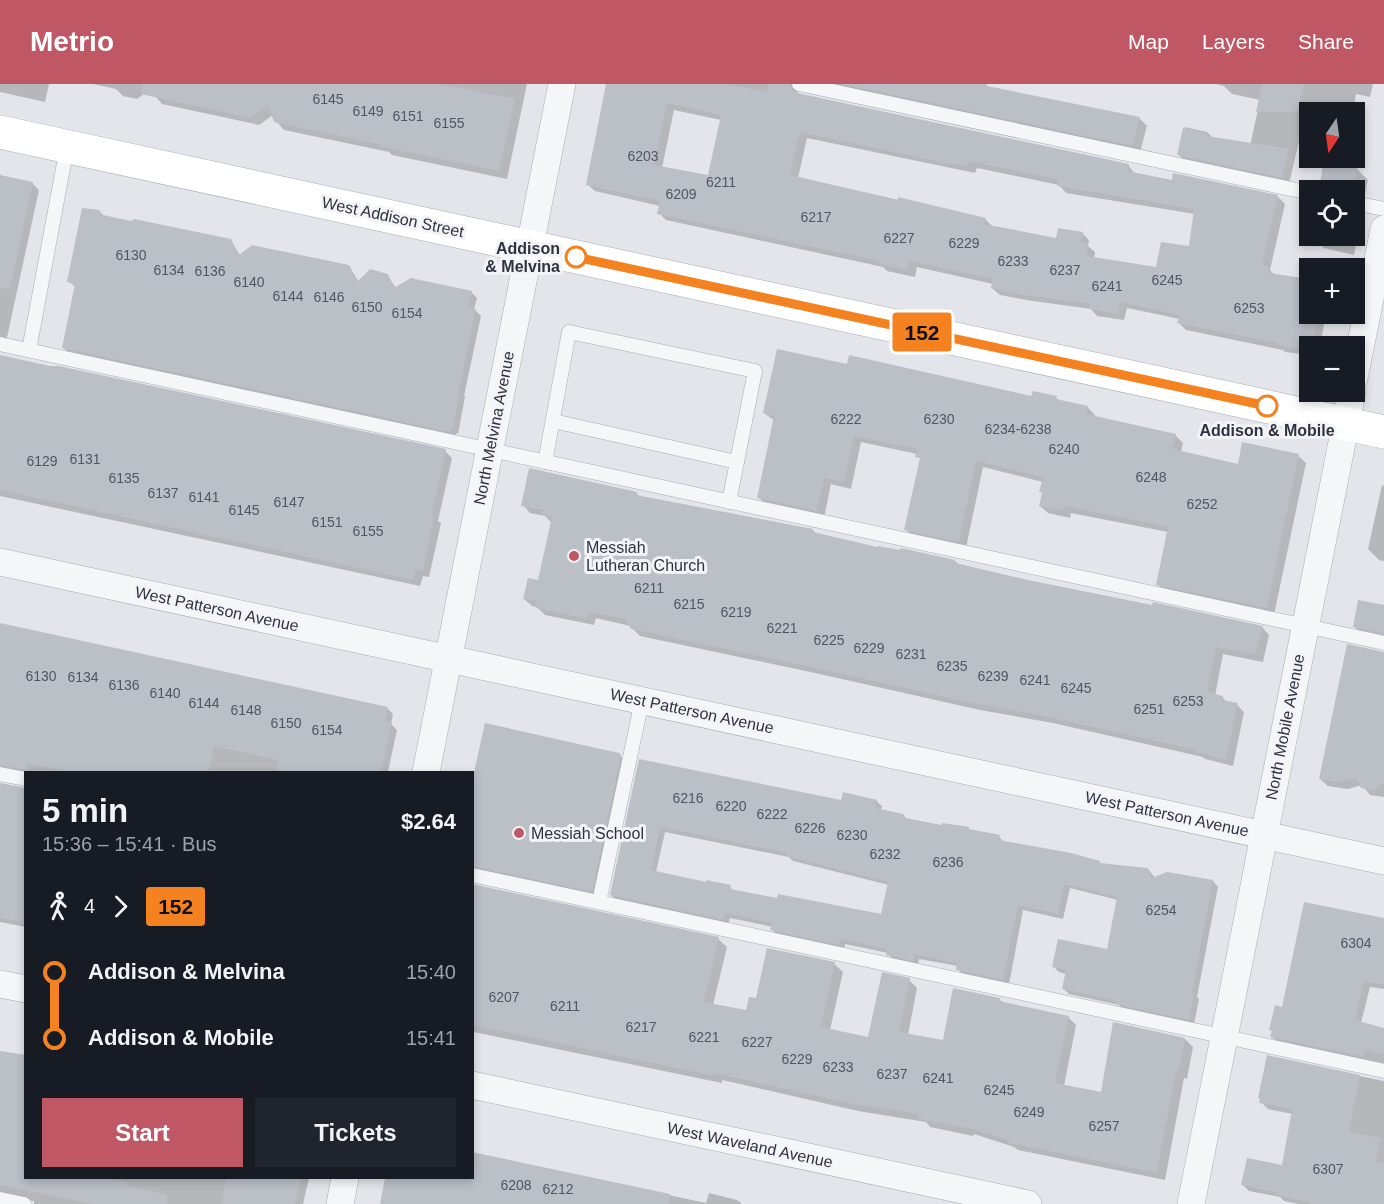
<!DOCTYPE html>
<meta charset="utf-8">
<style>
body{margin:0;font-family:Arial,sans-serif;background:#20242c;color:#f1f3f6;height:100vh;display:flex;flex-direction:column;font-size:22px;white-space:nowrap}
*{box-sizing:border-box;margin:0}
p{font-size:20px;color:#9ea1a6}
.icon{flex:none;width:33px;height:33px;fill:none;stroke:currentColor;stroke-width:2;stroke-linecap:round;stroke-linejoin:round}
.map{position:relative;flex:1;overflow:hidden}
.details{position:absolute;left:24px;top:687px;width:450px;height:408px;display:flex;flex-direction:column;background:#171b24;border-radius:0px;box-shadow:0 3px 9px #0003}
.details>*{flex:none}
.badge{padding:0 12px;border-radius:4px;font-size:21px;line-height:39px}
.needle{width:39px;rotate:193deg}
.buttons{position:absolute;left:1299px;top:18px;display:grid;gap:12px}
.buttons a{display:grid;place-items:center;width:66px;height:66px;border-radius:0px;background:#171b24;box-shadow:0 3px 9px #0003;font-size:30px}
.map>.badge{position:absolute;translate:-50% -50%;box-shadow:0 0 0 3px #fff}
.legs{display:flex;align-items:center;gap:9px;height:66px;padding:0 18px;font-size:20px}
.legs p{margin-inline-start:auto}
.headline{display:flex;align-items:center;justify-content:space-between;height:102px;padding:0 18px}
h1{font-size:33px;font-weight:600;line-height:45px}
.button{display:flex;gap:12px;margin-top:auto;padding:12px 18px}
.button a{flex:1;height:69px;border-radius:0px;background:#c05765;color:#fff;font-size:24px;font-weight:600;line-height:69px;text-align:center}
.button a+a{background:#20242c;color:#f1f3f6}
ul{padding:0 18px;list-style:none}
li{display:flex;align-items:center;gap:21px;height:66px;font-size:22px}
li i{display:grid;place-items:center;width:9px;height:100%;margin:0 8px;background:currentColor}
li i::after{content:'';width:15px;height:15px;margin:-8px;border:4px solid;border-radius:50%;background:#171b24}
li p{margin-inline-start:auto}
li:first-child i{background:linear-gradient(#0000 50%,currentColor 0)}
li:last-child i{background:linear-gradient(currentColor 50%,#0000 0)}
header{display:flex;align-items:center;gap:36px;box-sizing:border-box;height:84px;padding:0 30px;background:#c05765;color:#fff}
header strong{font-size:28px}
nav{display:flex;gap:33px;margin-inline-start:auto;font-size:21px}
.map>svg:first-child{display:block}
.shadow{fill:#0003;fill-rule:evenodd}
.building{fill:#bbbfc6;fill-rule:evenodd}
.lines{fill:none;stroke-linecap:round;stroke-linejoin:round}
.lane-casing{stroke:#a9acb4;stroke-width:15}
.street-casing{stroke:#a9acb4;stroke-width:28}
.secondary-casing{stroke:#a9acb4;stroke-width:34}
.lane{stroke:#f5f6f8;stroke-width:14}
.street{stroke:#f5f6f8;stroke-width:27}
.secondary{stroke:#fff;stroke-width:33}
.line-1-casing{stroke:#fff;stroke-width:14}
.line-1{stroke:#f58220;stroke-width:9}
.stop-1-dot{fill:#fff;stroke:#f58220;stroke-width:3}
.poi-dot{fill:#c05765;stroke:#f3f4f7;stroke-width:2}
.labels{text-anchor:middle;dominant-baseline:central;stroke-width:6;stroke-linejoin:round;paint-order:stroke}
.number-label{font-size:14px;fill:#505662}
.street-label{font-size:16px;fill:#2d3340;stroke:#f3f4f7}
.stop-label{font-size:16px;font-weight:bold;fill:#2d3340;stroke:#f3f4f7;text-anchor:end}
.poi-label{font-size:16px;fill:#2d3340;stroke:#f3f4f7;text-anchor:start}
</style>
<header>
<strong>Metrio</strong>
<nav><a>Map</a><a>Layers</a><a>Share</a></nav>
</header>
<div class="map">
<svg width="1384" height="1120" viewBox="0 0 1384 1120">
<rect width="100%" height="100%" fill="#e3e5ea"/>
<g class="shadow">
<polygon points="0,0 49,0 45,18 0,8"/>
<polygon points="93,0 527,0 507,95 392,71 389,68 284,46 276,37 273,31 259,41 162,20 154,11 151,5 137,15 123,12 116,5"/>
<path d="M608,0H801L797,7L798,10L1128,81L1135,90L1173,98L1174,91L1278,113L1285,120L1270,186L1310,230H1326L1320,262H1310V271L1285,268L1283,266L1186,246L1179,239L1180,235L1127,224L1124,236L1097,232L1091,225L1026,216L1000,211L992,204L993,200L917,183L915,193L887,187L883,183L666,136L659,129L660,122L595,107L587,100ZM674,26L721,36L709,93L662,84ZM807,54L975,89L977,84L1059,101L1066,109L1195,130L1190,164L1157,185L1094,174L1095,168L1088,162L1089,156L1082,149L1058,156L993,143L985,135L798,94Z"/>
<polygon points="820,0 970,0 1140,35 1147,42 1140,68"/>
<polygon points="1216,0 1373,0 1370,13 1356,10 1353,28 1308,19 1289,100 1186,78 1179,71 1185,43 1207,48 1213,54 1250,62 1260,16 1232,10 1224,2"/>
<polygon points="1325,77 1356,84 1368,96 1362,122 1356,130 1359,144 1354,171 1324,164 1312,153 1354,152 1354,106 1320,106"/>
<polygon points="0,90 2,93 32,99 39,106 6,258 0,262"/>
<polygon points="104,133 230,156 240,171 348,182 359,198 387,191 396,204 471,208 477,214 474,225 481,232 464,312 465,313 458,350 456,349 455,353 69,269 64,264 76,203 68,197"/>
<polygon points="0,273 445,367 452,374 438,437 441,439 429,493 423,492 420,502 0,412"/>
<polygon points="848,282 1033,313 1056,314 1060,317 1087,323 1095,331 1094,333 1175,351 1183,359 1181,368 1239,381 1298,372 1306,379 1274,531 1165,508 1158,500 1168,448 1071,429 1070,434 1048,429 1040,422 1043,410 1043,398 983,383 966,464 914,453 906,446 921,376 917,370 861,358 851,405 831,400 824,434 767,421 759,414 775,337 764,329"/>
<polygon points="1382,401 1384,402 1384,477 1379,476 1368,465"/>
<polygon points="636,409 640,413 813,446 817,451 879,465 955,477 959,481 1028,498 1262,543 1269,551 1263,578 1223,570 1215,612 1222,613 1227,618 1237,621 1244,628 1233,682 1205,675 1203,673 1053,639 980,626 815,589 640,552 630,542 596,534 594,541 545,531 537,523 532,522 524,515 540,498 551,438 545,432 530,429 523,421"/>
<polygon points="1384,522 1384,555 1362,550 1355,543"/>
<polygon points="0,540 387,624 393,630 391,640 397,646 388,688 0,689"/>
<polygon points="1384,569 1384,713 1370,711 1362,701 1348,705 1328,702 1320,695"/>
<polygon points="618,670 629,681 600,815 472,795 472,704"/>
<path d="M640,677L842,718L876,717L882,722L881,726L907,736L999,753L1004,758L1099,778L1102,780L1148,785L1155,794L1213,797L1218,803L1197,913L1199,915L1194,940L1123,925L1119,921L1069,910L1064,905L1067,890L1059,888L1053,882L1108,867L1118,816L1070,804L1063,835L1023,826L1009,901L963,891L958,885V882L919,875L918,881L893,876L888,869L845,860L844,865L777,851L772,845L773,843L730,834L728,840L617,816L611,811ZM665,748L789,773L793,777L889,801L882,832L735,808L730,803L707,800L656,788Z"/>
<polygon points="0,701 26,705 26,843 0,838"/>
<polygon points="472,802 718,855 727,863 713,921 747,928 757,916 834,880 843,888 830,946 869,954 909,896 917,904 908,951 944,957 999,915 1003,919 1068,933 1076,941 1064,1002 1102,1010 1185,955 1193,963 1187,995 1184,994 1165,1096 1018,1066 1014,1063 974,1050 973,1052 930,1043 926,1038 858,1027 722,996 722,999 474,948"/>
<polygon points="1384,836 1384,905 1370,903 1361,939 1384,945 1384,982 1279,959 1272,953 1283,925"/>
<polygon points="0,967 26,1094 309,1094 303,1120 34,1120 34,1117 5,1112 0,1115"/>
<polygon points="1268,973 1384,997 1384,1120 1298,1120 1284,1117 1280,1113 1249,1107 1243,1101 1283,1083 1293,1030 1268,1025 1261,1018"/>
<polygon points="472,1069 706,1119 709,1109 737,1116 742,1120 381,1120 387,1094 472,1094"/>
</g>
<g class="building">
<polygon points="143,0 440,0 515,15 499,87 382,63 382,61 274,38 268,21 250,34 141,10"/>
<path d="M606,0H728L767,8L768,0H790L793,6L797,9L1129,80L1127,87L1172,96L1173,89L1278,111L1262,181L1268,182V189L1310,195V230H1318L1312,262H1310V265L1301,263L1300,265L1276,261L1277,259L1177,239L1179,231L1120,218L1118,230L1089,225L1090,220L1017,210L991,204L993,195L910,177L908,186L878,180L879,177L657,130L660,117L586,101ZM667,19L721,31L708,91L654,81ZM800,48L945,79L968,82L970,77L1058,96L1057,102L1194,125L1189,162L1161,158L1156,183L1087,172L1088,160L1081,158L1083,148L1058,144L1056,154L984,140L986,134L923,119L898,113V116L790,91Z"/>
<polygon points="842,0 987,0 987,2 1140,33 1133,62"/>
<polygon points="1262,0 1304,0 1298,28 1256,28"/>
<polygon points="1183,44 1207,49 1207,52 1289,65 1282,94 1177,71"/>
<polygon points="1324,75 1357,82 1352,106 1319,106"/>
<polygon points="0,91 33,98 10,205 0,204"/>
<polygon points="82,124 99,126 103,131 131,137 134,135 231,155 239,171 252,161 349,181 358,197 370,185 388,190 394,204 411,194 472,207 468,223 476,225 459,306 460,306 453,345 450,345 450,348 62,264 75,200 67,198"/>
<polygon points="777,265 847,280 849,271 1031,312 1033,307 1057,312 1056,315 1088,322 1086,330 1176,350 1173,365 1238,380 1242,358 1299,370 1267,524 1156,501 1168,443 1064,422 1063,427 1039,422 1042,409 1039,408 1043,393 976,377 959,458 904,446 920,374 915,373 917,365 854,352 844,398 824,394 817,427 757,414 774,332 763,329"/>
<polygon points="0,271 50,282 59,282 446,365 432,430 434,431 423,487 416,486 413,496 0,406"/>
<polygon points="529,384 637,408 636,411 813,445 813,448 877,463 878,462 900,466 901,464 955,476 955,479 1028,496 1152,521 1153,518 1263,542 1255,571 1216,563 1207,608 1223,612 1222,616 1238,619 1226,676 1196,668 1197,666 1044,632 971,619 806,582 631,545 625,535 589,528 587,535 536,524 537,517 523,515 528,494 538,496 552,433 542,431 543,426 521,422"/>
<polygon points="1358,516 1384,521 1384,550 1353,543"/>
<polygon points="0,539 388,623 385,637 392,639 381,688 288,688 276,686 278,676 214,662 209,688 71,688 26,679 26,686 0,681"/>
<polygon points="1347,560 1384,568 1384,698 1375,707 1361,704 1356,694 1339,698 1319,695"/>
<polygon points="485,639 619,669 621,671 592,808 472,782 472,697"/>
<path d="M639,675L841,716L843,708L877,716L875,724L903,730L906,734L941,741L942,739L969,743V745L1000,751L999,756L1071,769L1100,777V779L1148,784L1152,794L1167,788L1213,796L1192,908H1194L1189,936L1116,920L1117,917L1062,905L1066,886L1052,883L1058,855L1107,865L1117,813L1064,800L1058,830L1018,821L1003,896L956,886L957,879L914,870L913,877L886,871L887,865L840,855L839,861L770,846L772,839L725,829L723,836L610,811ZM660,743L787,769L786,772L888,798L881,830L778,810L777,814L730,805L731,801L706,796V798L651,786Z"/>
<polygon points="0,699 26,704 26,839 0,834"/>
<polygon points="472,800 719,853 704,918 746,926 749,913 756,914 767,864 835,878 821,943 868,953 882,888 910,894 899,948 943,956 953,904 1000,914 999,917 1069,932 1055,999 1101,1008 1113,938 1185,954 1179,987 1176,987 1157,1089 1008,1059 1008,1056 965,1043 964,1044 920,1035 917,1030 848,1019 714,989 714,992 472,941"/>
<polygon points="1304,818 1384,834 1384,901 1364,897 1355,936 1384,944 1384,970 1365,966 1364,973 1270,953 1272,947 1269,946 1275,921 1282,923"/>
<polygon points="0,967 26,971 26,1094 105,1094 128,1098 128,1102 168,1111 167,1120 92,1120 0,1101"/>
<polygon points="1267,971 1360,991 1349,1048 1381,1054 1376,1078 1384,1080 1384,1120 1310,1120 1308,1118 1276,1111 1276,1108 1241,1101 1247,1074 1282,1081 1292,1025 1259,1019 1260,1015 1258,1014"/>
<polygon points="472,1068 670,1110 669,1120 380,1120 385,1094 472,1094"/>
<polygon points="226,1094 301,1094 295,1120 222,1120"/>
</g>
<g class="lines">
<defs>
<g id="lane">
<polyline points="799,0 1310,109"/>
<polyline points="1354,119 1384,125"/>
<polyline points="0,260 1384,559"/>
<polyline points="29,266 67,63"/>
<polyline points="553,337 737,378"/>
<polyline points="545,378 569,248 755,287 729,418"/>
<polyline points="0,690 26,695"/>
<polyline points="472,791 1384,987"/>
<polyline points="599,818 642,617"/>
<polyline points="0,1115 24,1120"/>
</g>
<g id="street">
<polyline points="1354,294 1384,145"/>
<polyline points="0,478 1384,777"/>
<polyline points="426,688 562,0"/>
<polyline points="0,900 26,905"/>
<polyline points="472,1001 1028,1120"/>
<polyline points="340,1120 345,1094"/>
<polyline points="1191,1120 1352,308"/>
</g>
<polyline id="secondary" points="0,48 1384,348"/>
</defs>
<use href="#lane" class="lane-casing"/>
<use href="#street" class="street-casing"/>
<use href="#secondary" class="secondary-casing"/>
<use href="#lane" class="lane"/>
<use href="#street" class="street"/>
<use href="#secondary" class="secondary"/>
</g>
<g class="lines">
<defs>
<polyline id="line-1" points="576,173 1267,322"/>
</defs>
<use href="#line-1" class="line-1-casing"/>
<use href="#line-1" class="line-1"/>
</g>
<g class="stop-1-dot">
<circle cx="576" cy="173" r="10"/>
<circle cx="1267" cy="322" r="10"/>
</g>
<g class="poi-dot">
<circle cx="574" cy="472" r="6"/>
<circle cx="519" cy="749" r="6"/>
</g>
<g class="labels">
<g class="number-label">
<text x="328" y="15">6145</text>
<text x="368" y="27">6149</text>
<text x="408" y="32">6151</text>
<text x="449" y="39">6155</text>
<text x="643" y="72">6203</text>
<text x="721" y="98">6211</text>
<text x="681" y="110">6209</text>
<text x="816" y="133">6217</text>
<text x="899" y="154">6227</text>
<text x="964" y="159">6229</text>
<text x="131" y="171">6130</text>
<text x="1013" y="177">6233</text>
<text x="169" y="186">6134</text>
<text x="1065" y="186">6237</text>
<text x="210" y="187">6136</text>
<text x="1167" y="196">6245</text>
<text x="249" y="198">6140</text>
<text x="1107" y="202">6241</text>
<text x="288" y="212">6144</text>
<text x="329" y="213">6146</text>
<text x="367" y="223">6150</text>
<text x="1249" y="224">6253</text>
<text x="407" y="229">6154</text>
<text x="846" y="335">6222</text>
<text x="939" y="335">6230</text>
<text x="1018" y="345">6234-6238</text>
<text x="1064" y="365">6240</text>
<text x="85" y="375">6131</text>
<text x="42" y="377">6129</text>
<text x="1151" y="393">6248</text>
<text x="124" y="394">6135</text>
<text x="163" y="409">6137</text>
<text x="204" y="413">6141</text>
<text x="289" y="418">6147</text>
<text x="1202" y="420">6252</text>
<text x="244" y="426">6145</text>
<text x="327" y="438">6151</text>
<text x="368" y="447">6155</text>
<text x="649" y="504">6211</text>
<text x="689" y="520">6215</text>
<text x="736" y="528">6219</text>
<text x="782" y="544">6221</text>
<text x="829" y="556">6225</text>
<text x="869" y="564">6229</text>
<text x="911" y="570">6231</text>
<text x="952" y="582">6235</text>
<text x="41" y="592">6130</text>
<text x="993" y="592">6239</text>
<text x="83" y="593">6134</text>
<text x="1035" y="596">6241</text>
<text x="124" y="601">6136</text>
<text x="1076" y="604">6245</text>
<text x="165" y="609">6140</text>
<text x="1188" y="617">6253</text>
<text x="204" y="619">6144</text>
<text x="1149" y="625">6251</text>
<text x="246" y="626">6148</text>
<text x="286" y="639">6150</text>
<text x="327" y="646">6154</text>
<text x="688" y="714">6216</text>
<text x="731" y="722">6220</text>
<text x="772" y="730">6222</text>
<text x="810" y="744">6226</text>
<text x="852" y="751">6230</text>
<text x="885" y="770">6232</text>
<text x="948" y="778">6236</text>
<text x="1161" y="826">6254</text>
<text x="1356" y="859">6304</text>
<text x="504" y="913">6207</text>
<text x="565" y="922">6211</text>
<text x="641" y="943">6217</text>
<text x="704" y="953">6221</text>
<text x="757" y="958">6227</text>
<text x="797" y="975">6229</text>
<text x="838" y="983">6233</text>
<text x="892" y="990">6237</text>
<text x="938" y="994">6241</text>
<text x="999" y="1006">6245</text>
<text x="1029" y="1028">6249</text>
<text x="1104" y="1042">6257</text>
<text x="1328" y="1085">6307</text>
<text x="516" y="1101">6208</text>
<text x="558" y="1105">6212</text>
</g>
<g class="street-label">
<text transform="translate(393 133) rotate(12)">West Addison Street</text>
<text transform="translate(494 344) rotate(-79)">North Melvina Avenue</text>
<text transform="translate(217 525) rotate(12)">West Patterson Avenue</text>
<text transform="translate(692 627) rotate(12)">West Patterson Avenue</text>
<text transform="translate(1285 643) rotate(-79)">North Mobile Avenue</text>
<text transform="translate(1167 730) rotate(12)">West Patterson Avenue</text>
<text transform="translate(750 1061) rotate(12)">West Waveland Avenue</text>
</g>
<g class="stop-label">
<text x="560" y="164">Addison<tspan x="560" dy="18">&amp; Melvina</tspan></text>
<text x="1267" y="346" text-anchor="middle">Addison &amp; Mobile</text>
</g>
<g class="poi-label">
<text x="586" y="463">Messiah<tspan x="586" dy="18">Lutheran Church</tspan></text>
<text x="531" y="749">Messiah School</text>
</g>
</g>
</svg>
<div class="buttons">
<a><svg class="needle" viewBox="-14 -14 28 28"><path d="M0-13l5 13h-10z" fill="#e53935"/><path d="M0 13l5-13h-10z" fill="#9ea1a6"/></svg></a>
<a><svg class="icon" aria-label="locate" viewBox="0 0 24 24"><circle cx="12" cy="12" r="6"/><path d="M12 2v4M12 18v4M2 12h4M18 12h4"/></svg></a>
<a>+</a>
<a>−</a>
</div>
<b class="badge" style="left:922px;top:248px;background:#f58220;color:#111">152</b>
<section class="details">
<div class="headline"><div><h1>5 min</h1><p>15:36 – 15:41 · Bus</p></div><b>$2.64</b></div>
<div class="legs"><svg class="icon" aria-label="walk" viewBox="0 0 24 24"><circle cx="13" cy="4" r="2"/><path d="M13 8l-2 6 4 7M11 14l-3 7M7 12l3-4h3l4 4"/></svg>4<svg class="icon" aria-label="forward" viewBox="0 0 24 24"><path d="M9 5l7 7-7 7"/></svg><b class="badge" style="background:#f58220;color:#111">152</b></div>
<ul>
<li><i style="color:#f58220"></i><b>Addison &amp; Melvina</b><p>15:40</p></li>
<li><i style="color:#f58220"></i><b>Addison &amp; Mobile</b><p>15:41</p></li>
</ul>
<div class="button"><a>Start</a><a>Tickets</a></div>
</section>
</div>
